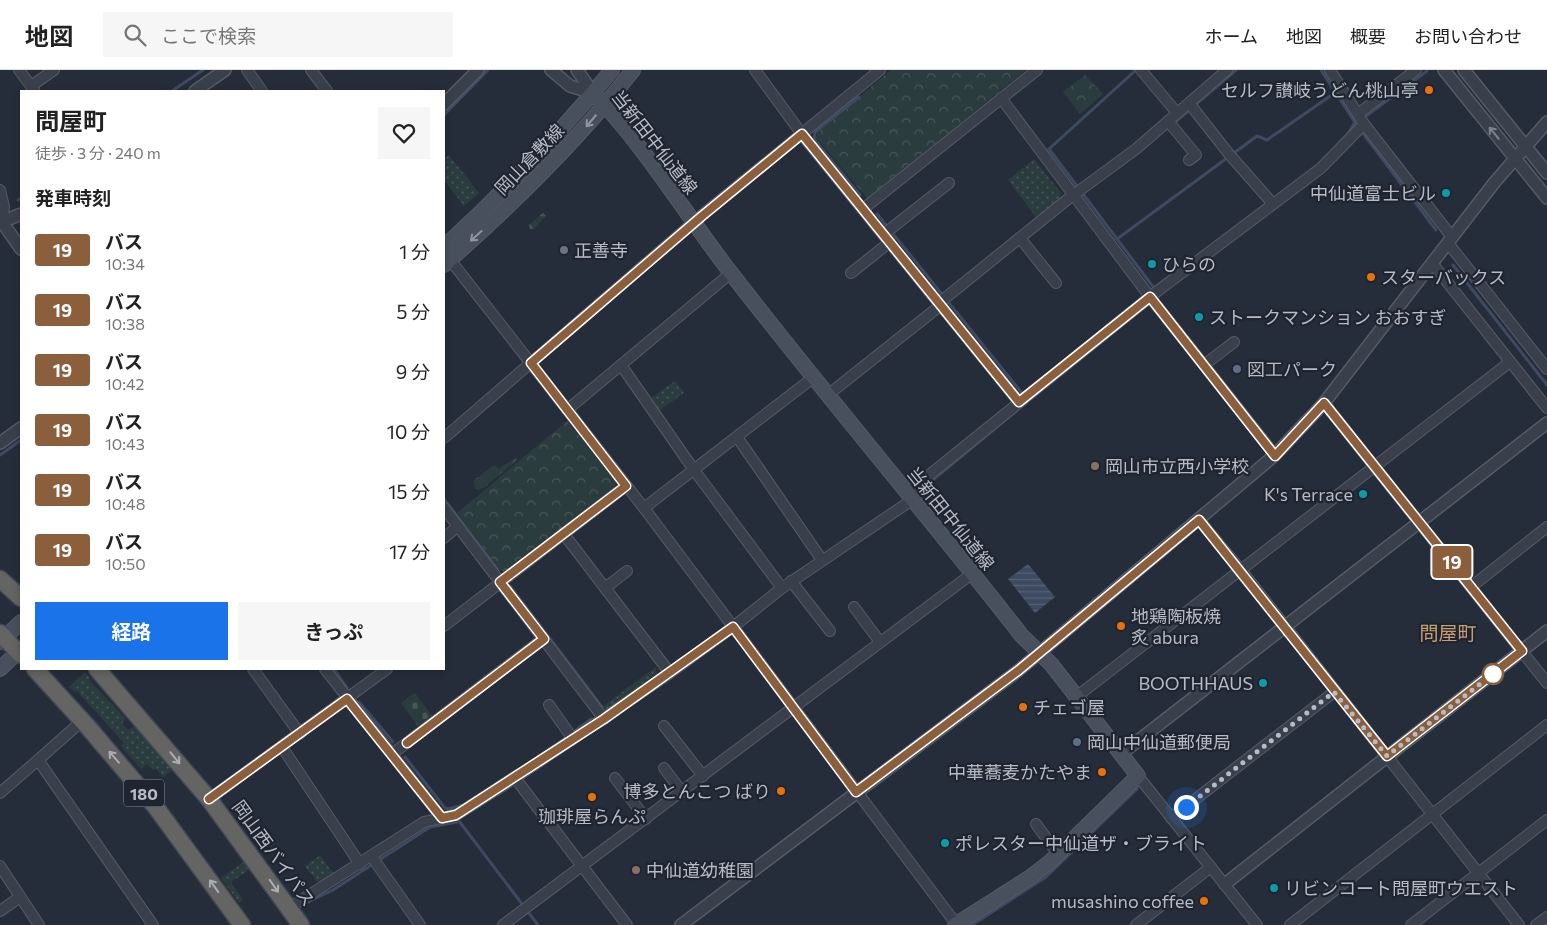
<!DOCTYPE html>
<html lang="ja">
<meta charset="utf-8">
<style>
body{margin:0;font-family:Commissioner,"Noto Sans JP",sans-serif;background:#f6f6f6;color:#222;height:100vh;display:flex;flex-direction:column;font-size:19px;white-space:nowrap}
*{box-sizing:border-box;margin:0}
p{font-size:16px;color:#767676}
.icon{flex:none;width:28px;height:28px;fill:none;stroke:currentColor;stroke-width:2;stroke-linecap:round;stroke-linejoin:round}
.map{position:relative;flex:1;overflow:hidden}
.panel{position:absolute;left:20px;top:20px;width:425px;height:580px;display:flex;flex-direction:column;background:#fff;border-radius:0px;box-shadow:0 2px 8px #0003}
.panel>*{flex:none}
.badge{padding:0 10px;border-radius:4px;font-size:18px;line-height:32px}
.you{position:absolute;width:25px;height:25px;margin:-12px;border:4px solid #fff;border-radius:50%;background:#1a73e8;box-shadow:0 0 0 8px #1a73e833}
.map>.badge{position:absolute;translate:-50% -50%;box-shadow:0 0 0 2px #fff}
h2{padding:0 15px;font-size:19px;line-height:45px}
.round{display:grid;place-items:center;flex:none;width:52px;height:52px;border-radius:0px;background:#f6f6f6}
.headline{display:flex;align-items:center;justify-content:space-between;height:85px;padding:0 15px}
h1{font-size:24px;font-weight:700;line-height:38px}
.action{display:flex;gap:10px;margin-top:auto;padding:10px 15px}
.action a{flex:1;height:58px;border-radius:0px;background:#1a73e8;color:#fff;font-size:20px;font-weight:700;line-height:58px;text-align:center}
.action a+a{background:#f6f6f6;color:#222}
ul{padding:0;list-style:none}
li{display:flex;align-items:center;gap:15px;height:60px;padding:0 15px}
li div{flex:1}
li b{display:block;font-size:19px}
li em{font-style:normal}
li .badge{min-width:55px;font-weight:700;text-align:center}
header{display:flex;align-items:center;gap:30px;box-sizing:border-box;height:70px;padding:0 25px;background:#fff;border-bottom:1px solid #e0e0e0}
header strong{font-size:24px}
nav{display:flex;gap:28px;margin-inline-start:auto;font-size:18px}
.search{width:350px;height:45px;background:#f6f6f6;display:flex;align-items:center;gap:12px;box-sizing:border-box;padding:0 18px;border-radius:0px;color:#767676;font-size:19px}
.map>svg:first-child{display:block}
.grass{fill:url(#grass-dots)}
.forest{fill:url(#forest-firs)}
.cemetery{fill:url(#cemetery-stones)}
.park{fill:url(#park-crowns)}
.water{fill:url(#water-rules)}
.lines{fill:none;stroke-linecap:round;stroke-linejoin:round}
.stream{stroke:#3e4a61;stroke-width:3}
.minor-casing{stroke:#555b66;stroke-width:12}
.tertiary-casing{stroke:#555b66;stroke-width:14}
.secondary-casing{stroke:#555b66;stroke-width:16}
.trunk-casing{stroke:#424853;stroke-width:19}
.minor{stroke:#3a404b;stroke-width:10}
.tertiary{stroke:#3a404b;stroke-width:11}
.secondary{stroke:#484f5d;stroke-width:14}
.trunk{stroke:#646462;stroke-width:16}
.oneway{stroke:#9095a1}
.oneway2{stroke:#7e848f}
.oneway3{stroke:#aaaeb7}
.line-casing{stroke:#fff;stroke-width:11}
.line{stroke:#8b5e3c;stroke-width:8}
.walk{stroke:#b6bbc6;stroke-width:5;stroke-dasharray:0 9}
.food-dot{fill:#e8710a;stroke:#1f2530;stroke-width:2}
.culture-dot{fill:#0f9aa8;stroke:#1f2530;stroke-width:2}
.worship-dot{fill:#6b7280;stroke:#1f2530;stroke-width:2}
.service-dot{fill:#5c6f8a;stroke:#1f2530;stroke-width:2}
.education-dot{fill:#8d6e63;stroke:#1f2530;stroke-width:2}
.stop-dot{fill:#fff;stroke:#8b5e3c;stroke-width:2.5}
.labels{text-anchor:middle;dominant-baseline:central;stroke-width:4.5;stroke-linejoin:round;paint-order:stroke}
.shield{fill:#1f2530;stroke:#898e99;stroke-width:1}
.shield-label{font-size:16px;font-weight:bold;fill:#b6bbc6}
.poi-label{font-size:18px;fill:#b6bbc6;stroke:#1f2530;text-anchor:start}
.street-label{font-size:18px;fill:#b6bbc6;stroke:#1f2530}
.neighbourhood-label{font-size:19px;fill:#c89d6f;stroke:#1f2530}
</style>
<header>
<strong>地図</strong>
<div class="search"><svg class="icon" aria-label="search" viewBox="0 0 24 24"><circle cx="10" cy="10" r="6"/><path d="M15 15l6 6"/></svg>ここで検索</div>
<nav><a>ホーム</a><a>地図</a><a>概要</a><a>お問い合わせ</a></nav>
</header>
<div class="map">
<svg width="1547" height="855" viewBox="0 0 1547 855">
<defs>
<pattern id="grass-dots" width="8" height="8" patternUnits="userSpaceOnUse" patternTransform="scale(1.25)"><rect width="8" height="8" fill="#2b3c3f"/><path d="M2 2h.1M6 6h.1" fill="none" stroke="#485659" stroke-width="1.8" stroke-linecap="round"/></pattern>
<pattern id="forest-firs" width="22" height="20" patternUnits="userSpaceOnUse" patternTransform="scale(1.25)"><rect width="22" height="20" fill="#2b3c3f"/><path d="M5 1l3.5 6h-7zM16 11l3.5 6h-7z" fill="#485659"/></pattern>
<pattern id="cemetery-stones" width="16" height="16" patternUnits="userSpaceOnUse" patternTransform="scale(1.25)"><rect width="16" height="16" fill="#2b3c3f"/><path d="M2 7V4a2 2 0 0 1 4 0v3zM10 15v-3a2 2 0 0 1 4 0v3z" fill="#485659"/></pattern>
<pattern id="park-crowns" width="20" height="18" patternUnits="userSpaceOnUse" patternTransform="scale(1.25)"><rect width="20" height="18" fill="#2b3c3f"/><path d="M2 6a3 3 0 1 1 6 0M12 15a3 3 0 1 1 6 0" fill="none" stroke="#485659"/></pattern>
<pattern id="water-rules" width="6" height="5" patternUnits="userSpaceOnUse" patternTransform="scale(1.25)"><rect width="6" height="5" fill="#3e4a61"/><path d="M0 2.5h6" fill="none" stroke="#586276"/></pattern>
</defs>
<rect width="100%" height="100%" fill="#262d3a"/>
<g class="grass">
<polygon points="449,85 479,123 464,136 444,110 444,89"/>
<polygon points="1034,89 1061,123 1059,130 1036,147 1008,110"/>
<polygon points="675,311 684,323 657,342 648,330"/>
<polygon points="656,597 657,603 609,639 605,639 603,636"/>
<polygon points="85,602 90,608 89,610 126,649 122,653 128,660 133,657 138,658 174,699 163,707 156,699 153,700 147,694 141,699 121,676 124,673 77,621 75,622 69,617"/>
<polygon points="320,785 333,803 318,813 305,796"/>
<polygon points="244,792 249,800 231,812 243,830 239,833 221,808"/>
</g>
<g class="forest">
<polygon points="543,143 546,146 534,159 530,159 529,155"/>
<polygon points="516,388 518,389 485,417 479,420 475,419 474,410 494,395 499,398"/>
</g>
<polygon class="cemetery" points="415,623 433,647 419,658 401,633"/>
<g class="park">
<polygon points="891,0 1026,0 867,128 816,68 817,63"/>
<polygon points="1085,5 1103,24 1080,44 1063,22"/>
<polygon points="567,351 616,411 615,418 504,502 500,500 457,443"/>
</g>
<polygon class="water" points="1028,494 1055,527 1035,543 1008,509"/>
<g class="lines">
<g class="stream">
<polyline points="1136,0 1049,79 1154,218 1167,208"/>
<polyline points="1321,0 1356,54 1436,160"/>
<polyline points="172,21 203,0"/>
<polyline points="859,27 815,62 814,69 860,125"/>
<polyline points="444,45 488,0"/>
<polyline points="1362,49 1427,1"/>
<polyline points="1174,53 1236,0"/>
<polyline points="1346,67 1355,52"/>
<polyline points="18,130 21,128"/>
<polyline points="877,144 1022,323"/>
<polyline points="1117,169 1257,66 1267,70 1336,22"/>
<polyline points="1453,195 1547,315"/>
<polyline points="0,385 21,370"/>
<polyline points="925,421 928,414 1027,332"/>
<polyline points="444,429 498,500"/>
<polyline points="510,516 602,637"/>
<polyline points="334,599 347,618"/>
<polyline points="359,632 393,672"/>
<polyline points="572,663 591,649"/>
<polyline points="405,687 445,738 448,739 459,751 538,855"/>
<polyline points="448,739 463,735 517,700"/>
<polyline points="308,832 333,820 430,757 457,752"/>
<polyline points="972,855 1046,807 1137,719"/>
</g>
<defs>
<g id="minor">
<polyline points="19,0 34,20"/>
<polyline points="247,0 262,21"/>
<polyline points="311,0 327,21"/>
<polyline points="755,0 807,71 1019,332"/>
<polyline points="1141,0 1177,43"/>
<polyline points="1330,0 1364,54 1452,167"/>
<polyline points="31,16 54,0"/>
<polyline points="1001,28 1150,227 1275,385"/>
<polyline points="1189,33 1229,84 1273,134"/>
<polyline points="1358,44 1416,0"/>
<polyline points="1168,51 1196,85 1189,90"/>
<polyline points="0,120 4,137 2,152"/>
<polyline points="863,139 1037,0"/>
<polyline points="884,164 949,113"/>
<polyline points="1020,168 1056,213"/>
<polyline points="1448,173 1547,299"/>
<polyline points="444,182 644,438 957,855"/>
<polyline points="1432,193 1547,338"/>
<polyline points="851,203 890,172"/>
<polyline points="939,233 1068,129 1136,79 1227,0"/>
<polyline points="621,295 694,400 782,518"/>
<polyline points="1204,295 1234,272"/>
<polyline points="829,324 941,235"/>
<polyline points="1324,333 1547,613"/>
<polyline points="567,340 731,203"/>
<polyline points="737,367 822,490"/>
<polyline points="444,368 702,145 880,0"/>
<polyline points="907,423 1155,223 1321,98 1364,54"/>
<polyline points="444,438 604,649"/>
<polyline points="644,438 814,307"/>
<polyline points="1199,450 1241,500 1519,855"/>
<polyline points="563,463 670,603"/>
<polyline points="444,468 458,456"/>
<polyline points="791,511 830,561"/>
<polyline points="1471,517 1547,457"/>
<polyline points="605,518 627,501"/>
<polyline points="854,537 880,572"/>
<polyline points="444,556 626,416"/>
<polyline points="253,599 300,664"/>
<polyline points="325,599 442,748"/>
<polyline points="1076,627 1510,292"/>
<polyline points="549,635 573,669"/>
<polyline points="664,656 703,706"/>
<polyline points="282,677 360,794"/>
<polyline points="392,684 543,569"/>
<polyline points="38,690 82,651"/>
<polyline points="664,698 682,722"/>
<polyline points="1138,706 1257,855"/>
<polyline points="515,708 627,855"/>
<polyline points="615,708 646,749"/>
<polyline points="0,723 38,690 153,855"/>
<polyline points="209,729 387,599"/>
<polyline points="1171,748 1334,622"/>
<polyline points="1036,754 1058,784"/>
<polyline points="372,787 420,855"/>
<polyline points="0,796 39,855"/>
<polyline points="289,838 424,752 458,744 515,708 670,603 733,557 782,518 912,430"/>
<polyline points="0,841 20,827"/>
<polyline points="503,855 973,503"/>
<polyline points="1136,855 1211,797"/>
<polyline points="1290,855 1547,655"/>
<polyline points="1411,855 1547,750"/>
<polyline points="1536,855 1547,847"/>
</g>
<g id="tertiary">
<polyline points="551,0 570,16 593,23"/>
<polyline points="577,0 593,23"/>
<polyline points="1444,0 1547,128"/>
<polyline points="1464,0 1547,103"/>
<polyline points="195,21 225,0"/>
<polyline points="444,34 478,0"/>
<polyline points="21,144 2,152 21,179"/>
<polyline points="0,373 21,358"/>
<polyline points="1121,684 1547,353"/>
<polyline points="1225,814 1547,561"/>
<polyline points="681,855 1019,600 1275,385 1324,333 1494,113 1547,52"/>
</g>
<g id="secondary">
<path d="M593,23C646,77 685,144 731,203C826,326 927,444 1022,566L1051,594L1138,706L1051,791L1029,808L955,855"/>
<path d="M444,177C504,122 560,63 612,0"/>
<path d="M444,195C512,135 577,72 633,0"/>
<polyline points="0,572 21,552"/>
<polyline points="0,599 21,579"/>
</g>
<g id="trunk">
<polyline points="0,509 21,528"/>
<polyline points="0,563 21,585"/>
<polyline points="35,599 88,657 155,736 242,855"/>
<polyline points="97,599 209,729 301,855"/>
</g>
</defs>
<use href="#minor" class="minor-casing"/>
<use href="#tertiary" class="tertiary-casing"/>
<use href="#secondary" class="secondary-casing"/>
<use href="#trunk" class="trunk-casing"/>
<use href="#minor" class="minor"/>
<use href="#tertiary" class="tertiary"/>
<use href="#secondary" class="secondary"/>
<use href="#trunk" class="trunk"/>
</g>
<defs><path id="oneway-shaft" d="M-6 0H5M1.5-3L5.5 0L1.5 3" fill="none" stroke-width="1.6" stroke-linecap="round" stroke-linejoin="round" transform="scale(1.25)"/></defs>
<g class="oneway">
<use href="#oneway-shaft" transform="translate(591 51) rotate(130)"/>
<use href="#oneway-shaft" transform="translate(476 166) rotate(138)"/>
</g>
<use class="oneway2" href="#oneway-shaft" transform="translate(1494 63) rotate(-129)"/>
<g class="oneway3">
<use href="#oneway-shaft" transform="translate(114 687) rotate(-131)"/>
<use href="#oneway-shaft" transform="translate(175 688) rotate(51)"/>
<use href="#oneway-shaft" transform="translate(214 816) rotate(-126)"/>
<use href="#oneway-shaft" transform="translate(274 816) rotate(55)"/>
</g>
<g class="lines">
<defs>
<polyline id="line" points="209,729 347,629 442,748 456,745 604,649 733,557 856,722 1019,600 1199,450 1387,686 1522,581 1324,333 1275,386 1150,227 1019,332 802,64 702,146 531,293 626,416 500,512 544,569 407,673"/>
</defs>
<use href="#line" class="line-casing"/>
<use href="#line" class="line"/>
<polyline class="walk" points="1186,737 1334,622 1387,686 1493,604"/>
</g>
<g class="food-dot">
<circle cx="1429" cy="20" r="5"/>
<circle cx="1371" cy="207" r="5"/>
<circle cx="1121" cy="556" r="5"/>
<circle cx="1023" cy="637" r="5"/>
<circle cx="1102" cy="702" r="5"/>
<circle cx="781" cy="721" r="5"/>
<circle cx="592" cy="727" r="5"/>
<circle cx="1204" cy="831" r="5"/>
</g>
<g class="culture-dot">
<circle cx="1446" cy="123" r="5"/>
<circle cx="1152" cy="194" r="5"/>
<circle cx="1199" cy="247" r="5"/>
<circle cx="1363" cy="424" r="5"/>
<circle cx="1263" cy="613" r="5"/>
<circle cx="945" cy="773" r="5"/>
<circle cx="1274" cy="818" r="5"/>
</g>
<circle class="worship-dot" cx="564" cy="180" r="5"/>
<g class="service-dot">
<circle cx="1237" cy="299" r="5"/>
<circle cx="1077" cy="672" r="5"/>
</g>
<g class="education-dot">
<circle cx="1095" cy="396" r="5"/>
<circle cx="636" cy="800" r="5"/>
</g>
<circle class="stop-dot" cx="1493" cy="604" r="10"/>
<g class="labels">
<rect class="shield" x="124" y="709.5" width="40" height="27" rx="4"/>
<g class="shield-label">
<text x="144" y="723">180</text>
</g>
<g class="poi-label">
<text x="1419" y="20" text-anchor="end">セルフ讃岐うどん桃山亭</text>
<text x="1436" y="123" text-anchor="end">中仙道富士ビル</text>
<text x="574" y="180">正善寺</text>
<text x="1162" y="194">ひらの</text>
<text x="1381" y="207">スターバックス</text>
<text x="1209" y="247">ストークマンション おおすぎ</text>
<text x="1247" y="299">図工パーク</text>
<text x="1105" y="396">岡山市立西小学校</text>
<text x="1353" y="424" text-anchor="end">K's Terrace</text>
<text x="1131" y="546">地鶏陶板焼<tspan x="1131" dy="21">炙 abura</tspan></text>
<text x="1253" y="613" text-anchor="end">BOOTHHAUS</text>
<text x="1033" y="637">チェゴ屋</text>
<text x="1087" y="672">岡山中仙道郵便局</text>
<text x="1092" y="702" text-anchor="end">中華蕎麦かたやま</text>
<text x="771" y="721" text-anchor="end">博多とんこつ ばり</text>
<text x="592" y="746" text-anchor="middle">珈琲屋らんぷ</text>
<text x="955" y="773">ポレスター中仙道ザ・ブライト</text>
<text x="646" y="800">中仙道幼稚園</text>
<text x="1284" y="818">リビンコート問屋町ウエスト</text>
<text x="1194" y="831" text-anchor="end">musashino coffee</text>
</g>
<g class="street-label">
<text transform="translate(655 72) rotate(52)">当新田中仙道線</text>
<text transform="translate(529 89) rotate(-46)">岡山倉敷線</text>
<text transform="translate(951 448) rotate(51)">当新田中仙道線</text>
<text transform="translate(274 783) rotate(54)">岡山西バイパス</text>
</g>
<g class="neighbourhood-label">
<text x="1448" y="562">問屋町</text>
</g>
</g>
</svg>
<div class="you" style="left:1186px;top:737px"></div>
<b class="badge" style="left:1452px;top:492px;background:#8b5e3c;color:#fff">19</b>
<section class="panel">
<div class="headline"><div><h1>問屋町</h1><p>徒歩 · 3 分 · 240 m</p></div><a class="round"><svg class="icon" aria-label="heart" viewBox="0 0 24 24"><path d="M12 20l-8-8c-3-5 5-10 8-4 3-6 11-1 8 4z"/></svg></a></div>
<h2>発車時刻</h2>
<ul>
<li><span class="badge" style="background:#8b5e3c;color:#fff">19</span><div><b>バス</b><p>10:34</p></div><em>1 分</em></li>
<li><span class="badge" style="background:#8b5e3c;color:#fff">19</span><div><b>バス</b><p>10:38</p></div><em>5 分</em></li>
<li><span class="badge" style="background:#8b5e3c;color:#fff">19</span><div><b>バス</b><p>10:42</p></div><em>9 分</em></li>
<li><span class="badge" style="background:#8b5e3c;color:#fff">19</span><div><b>バス</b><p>10:43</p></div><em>10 分</em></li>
<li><span class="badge" style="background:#8b5e3c;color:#fff">19</span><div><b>バス</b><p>10:48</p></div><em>15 分</em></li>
<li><span class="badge" style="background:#8b5e3c;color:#fff">19</span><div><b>バス</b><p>10:50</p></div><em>17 分</em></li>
</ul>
<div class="action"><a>経路</a><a>きっぷ</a></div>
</section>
</div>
